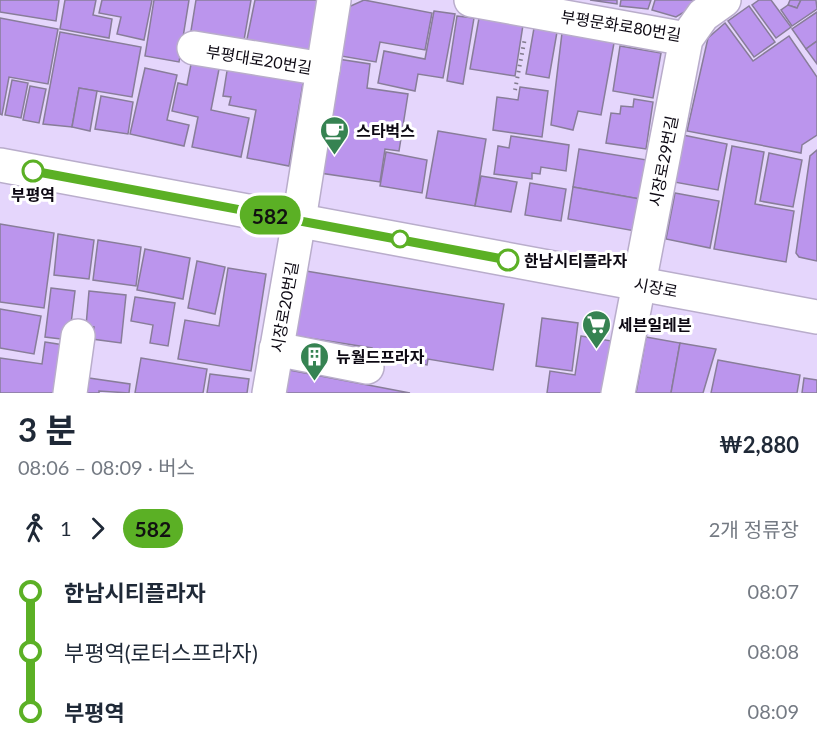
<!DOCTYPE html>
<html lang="ko">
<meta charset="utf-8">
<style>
body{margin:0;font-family:Lato,"Noto Sans KR",sans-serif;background:#f2f2f3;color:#1f2937;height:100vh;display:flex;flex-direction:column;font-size:22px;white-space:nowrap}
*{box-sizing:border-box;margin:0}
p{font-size:20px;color:#747a83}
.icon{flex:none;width:33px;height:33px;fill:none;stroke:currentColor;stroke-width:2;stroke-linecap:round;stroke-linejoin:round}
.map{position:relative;height:393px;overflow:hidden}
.drawer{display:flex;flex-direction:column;background:#fff;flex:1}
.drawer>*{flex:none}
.badge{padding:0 12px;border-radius:20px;font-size:21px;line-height:39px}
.map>.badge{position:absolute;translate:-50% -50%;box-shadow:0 0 0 3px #fff}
.legs{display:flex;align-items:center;gap:9px;height:66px;padding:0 18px;font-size:20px}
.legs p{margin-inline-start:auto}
.head{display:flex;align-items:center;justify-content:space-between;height:102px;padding:0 18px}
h1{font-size:33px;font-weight:700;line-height:45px}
ul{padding:0 18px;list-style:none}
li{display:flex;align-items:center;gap:21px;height:60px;font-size:22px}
li i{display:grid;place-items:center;width:9px;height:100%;margin:0 8px;background:currentColor}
li i::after{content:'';width:15px;height:15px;margin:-8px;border:4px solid;border-radius:50%;background:#fff}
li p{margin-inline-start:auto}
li:first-child i{background:linear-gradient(#0000 50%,currentColor 0)}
li:last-child i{background:linear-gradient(currentColor 50%,#0000 0)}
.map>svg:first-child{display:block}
.built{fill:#e5d6fc}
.building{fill:#bb95ed;stroke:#887d99;stroke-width:1.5}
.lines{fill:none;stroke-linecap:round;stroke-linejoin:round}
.minor-casing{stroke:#b9adcb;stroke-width:36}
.path{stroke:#827b8d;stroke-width:4;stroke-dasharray:1.5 4.5;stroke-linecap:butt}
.minor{stroke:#fff;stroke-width:33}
.line-1-casing{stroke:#fff;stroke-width:14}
.line-1{stroke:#5bb025;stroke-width:9}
.stop-1-dot{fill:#fff;stroke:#5bb025;stroke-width:3}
.labels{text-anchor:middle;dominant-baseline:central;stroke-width:6;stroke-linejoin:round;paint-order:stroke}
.street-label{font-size:16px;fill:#0d0913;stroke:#fff}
.poi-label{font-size:16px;font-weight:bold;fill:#0d0913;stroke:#fff;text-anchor:start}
.stop-label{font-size:16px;font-weight:bold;fill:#0d0913;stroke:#fff}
</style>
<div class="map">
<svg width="817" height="393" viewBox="0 0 817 393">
<rect width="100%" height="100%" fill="#ebe2fb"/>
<rect class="built" x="0" y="0" width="817" height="393"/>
<g class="building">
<polygon points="0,0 59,0 56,21 0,12"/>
<polygon points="65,0 96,0 93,15 112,19 109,38 60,29"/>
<polygon points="102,0 152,0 144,40 117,34 121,17 99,13"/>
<polygon points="154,0 189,0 179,62 145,56"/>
<polygon points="196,0 251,0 243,46 190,37"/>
<polygon points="255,0 316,0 320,5 308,61 245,49"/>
<polygon points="364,0 432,13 425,50 380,42 376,62 335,55 344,9"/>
<polygon points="590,0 617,0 617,4"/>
<polygon points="621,0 651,0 648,9 620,6"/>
<polygon points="655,0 704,0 676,17 652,10"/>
<polygon points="759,0 771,0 791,27 776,38 752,5"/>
<polygon points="790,0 801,0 797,8 788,5"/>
<polygon points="801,0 816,0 817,9 792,26 781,10 788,5 797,8"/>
<polygon points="749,6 775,42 754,57 728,21"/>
<polygon points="434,11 455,14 443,78 418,74 415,91 378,83 384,51 425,59"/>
<polygon points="817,12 817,41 806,49 792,29"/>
<polygon points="457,16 474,18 463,84 447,81"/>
<polygon points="0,18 58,29 48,84 9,77 2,115 0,114"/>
<polygon points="479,18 523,25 515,76 470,69"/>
<polygon points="725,23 753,61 789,36 817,77 817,135 802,145 801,153 687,131 708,38"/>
<polygon points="534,28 557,32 549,78 526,74"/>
<polygon points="60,32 141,47 132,97 79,88 72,127 43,124"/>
<polygon points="562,33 614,43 601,115 578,111 573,130 551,125"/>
<polygon points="817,41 817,64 806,49"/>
<polygon points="620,46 661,53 653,98 613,91"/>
<polygon points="192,59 220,64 211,110 249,118 241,157 192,147 198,117 172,111 178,83 187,85"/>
<polygon points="234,59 305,72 289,166 247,158 256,110 229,105 231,97 223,96 227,71 232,71"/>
<polygon points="338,59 370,64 367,88 408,94 399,151 385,149 380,182 320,173"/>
<polygon points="145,68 177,75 167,120 189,125 184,146 130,134"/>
<polygon points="12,80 28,83 21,118 5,115"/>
<polygon points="30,86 46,89 39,123 23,120"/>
<polygon points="520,87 548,91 542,137 493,130 497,97 518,100"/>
<polygon points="79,88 97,91 90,131 72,127"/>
<polygon points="101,96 133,102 128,134 95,129"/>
<polygon points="634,99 653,102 646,149 606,143 611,113 620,114 621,106 633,107"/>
<polygon points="438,131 486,139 475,206 426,198"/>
<polygon points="683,135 727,144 718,190 674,182"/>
<polygon points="511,136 569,145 566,171 541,167 540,174 532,173 532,179 494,174 498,146 509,148"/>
<polygon points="732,146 764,152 755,204 794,211 786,262 714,249"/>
<polygon points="579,149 647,160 640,199 573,187"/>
<polygon points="817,150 817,261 799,257 796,253 810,156"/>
<polygon points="386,152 427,160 422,193 380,186"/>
<polygon points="769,153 802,160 793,207 760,201"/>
<polygon points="481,176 517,182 511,212 475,206"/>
<polygon points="530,183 566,189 561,221 525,215"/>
<polygon points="573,187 640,199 635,231 568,219"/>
<polygon points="675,193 719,201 710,248 666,239"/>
<polygon points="0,224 54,233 44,308 0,302"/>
<polygon points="58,234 94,240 89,279 54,275"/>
<polygon points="98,240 141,247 136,286 93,280"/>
<polygon points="145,249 190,258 183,299 137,290"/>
<polygon points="197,261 225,267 215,314 188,308"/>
<polygon points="228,268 266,274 251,371 178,359 185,320 219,326"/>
<polygon points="300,270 504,304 493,370 428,359 427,365 371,355 372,348 289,335"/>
<polygon points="51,288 75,291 69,340 45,337"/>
<polygon points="89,291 126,295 121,343 92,339 94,327 86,326"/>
<polygon points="135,297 175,303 168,346 150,343 153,325 131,321"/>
<polygon points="0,309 41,316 34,354 0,348"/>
<polygon points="542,318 578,323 572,371 536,366"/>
<polygon points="581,336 612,341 603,393 547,393 550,371 575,375"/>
<polygon points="646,337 680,343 671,393 636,393"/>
<polygon points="45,342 70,346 64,393 0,393 0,358 42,364"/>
<polygon points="680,343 716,349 703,393 671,393"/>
<polygon points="141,358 207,369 203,393 135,393"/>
<polygon points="718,360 800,375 797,393 711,393"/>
<polygon points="284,369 410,393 280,393"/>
<polygon points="210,374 249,379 247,393 207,393"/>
<polygon points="89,378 130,384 129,393 99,391 99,393 87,393"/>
<polygon points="804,378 817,380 817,393 802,393"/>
</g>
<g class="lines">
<defs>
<g id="minor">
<polyline points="471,0 686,39"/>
<polyline points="194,48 323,69"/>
<polyline points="0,165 817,317"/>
<polyline points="276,349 367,367"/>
<polyline points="70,393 78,336"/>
<polyline points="269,393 299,220 334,0"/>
<polyline points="618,393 686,39 703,15 724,0"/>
</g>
</defs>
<use href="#minor" class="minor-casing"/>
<polyline class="path" points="515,90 525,38"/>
<use href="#minor" class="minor"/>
</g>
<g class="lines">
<defs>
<polyline id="line-1" points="33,171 508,260"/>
</defs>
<use href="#line-1" class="line-1-casing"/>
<use href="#line-1" class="line-1"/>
</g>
<defs>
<symbol id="cafe-pin" viewBox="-11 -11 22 30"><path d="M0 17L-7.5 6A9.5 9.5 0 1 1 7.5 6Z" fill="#368352" stroke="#fff"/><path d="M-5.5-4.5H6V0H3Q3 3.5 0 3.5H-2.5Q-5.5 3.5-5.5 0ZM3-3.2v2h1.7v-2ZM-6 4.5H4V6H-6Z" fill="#fff"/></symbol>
<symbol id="supermarket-pin" viewBox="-11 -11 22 30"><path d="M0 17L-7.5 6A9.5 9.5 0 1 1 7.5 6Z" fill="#368352" stroke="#fff"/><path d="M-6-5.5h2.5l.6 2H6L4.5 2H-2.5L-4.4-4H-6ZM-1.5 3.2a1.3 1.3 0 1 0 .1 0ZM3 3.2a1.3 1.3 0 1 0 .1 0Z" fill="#fff"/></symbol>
<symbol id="building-pin" viewBox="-11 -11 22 30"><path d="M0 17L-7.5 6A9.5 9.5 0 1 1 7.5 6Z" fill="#368352" stroke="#fff"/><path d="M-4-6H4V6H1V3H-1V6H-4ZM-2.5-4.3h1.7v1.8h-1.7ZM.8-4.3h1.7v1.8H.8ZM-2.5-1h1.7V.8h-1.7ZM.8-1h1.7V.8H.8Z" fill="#fff"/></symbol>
</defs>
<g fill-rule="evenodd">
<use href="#cafe-pin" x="318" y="114" width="33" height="45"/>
<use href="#supermarket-pin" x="580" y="308" width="33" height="45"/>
<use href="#building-pin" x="298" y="340" width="33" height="45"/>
</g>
<g class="stop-1-dot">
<circle cx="33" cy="171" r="10"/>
<circle cx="400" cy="239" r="8"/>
<circle cx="508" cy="260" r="10"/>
</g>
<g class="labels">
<g class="street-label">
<text transform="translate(621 25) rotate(9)">부평문화로80번길</text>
<text transform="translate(259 59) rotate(9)">부평대로20번길</text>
<text transform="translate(663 161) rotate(-79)">시장로29번길</text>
<text transform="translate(656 287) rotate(11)">시장로</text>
<text transform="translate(284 307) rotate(-80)">시장로20번길</text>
</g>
<g class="poi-label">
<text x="356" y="130">스타벅스</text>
<text x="618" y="324">세븐일레븐</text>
<text x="336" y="356">뉴월드프라자</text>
</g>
<g class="stop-label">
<text x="33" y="194">부평역</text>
<text x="524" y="260" text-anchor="start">한남시티플라자</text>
</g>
</g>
</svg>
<b class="badge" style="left:270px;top:215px;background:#5bb025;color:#111">582</b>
</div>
<section class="drawer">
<div class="head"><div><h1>3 분</h1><p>08:06 – 08:09 · 버스</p></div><b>₩2,880</b></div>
<div class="legs"><svg class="icon" aria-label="walk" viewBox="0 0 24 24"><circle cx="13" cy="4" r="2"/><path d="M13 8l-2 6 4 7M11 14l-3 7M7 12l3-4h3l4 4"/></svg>1<svg class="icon" aria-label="forward" viewBox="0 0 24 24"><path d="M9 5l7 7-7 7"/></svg><b class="badge" style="background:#5bb025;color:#111">582</b><p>2개 정류장</p></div>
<ul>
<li><i style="color:#5bb025"></i><b>한남시티플라자</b><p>08:07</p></li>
<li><i style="color:#5bb025"></i><span>부평역(로터스프라자)</span><p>08:08</p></li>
<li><i style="color:#5bb025"></i><b>부평역</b><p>08:09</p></li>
</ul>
</section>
